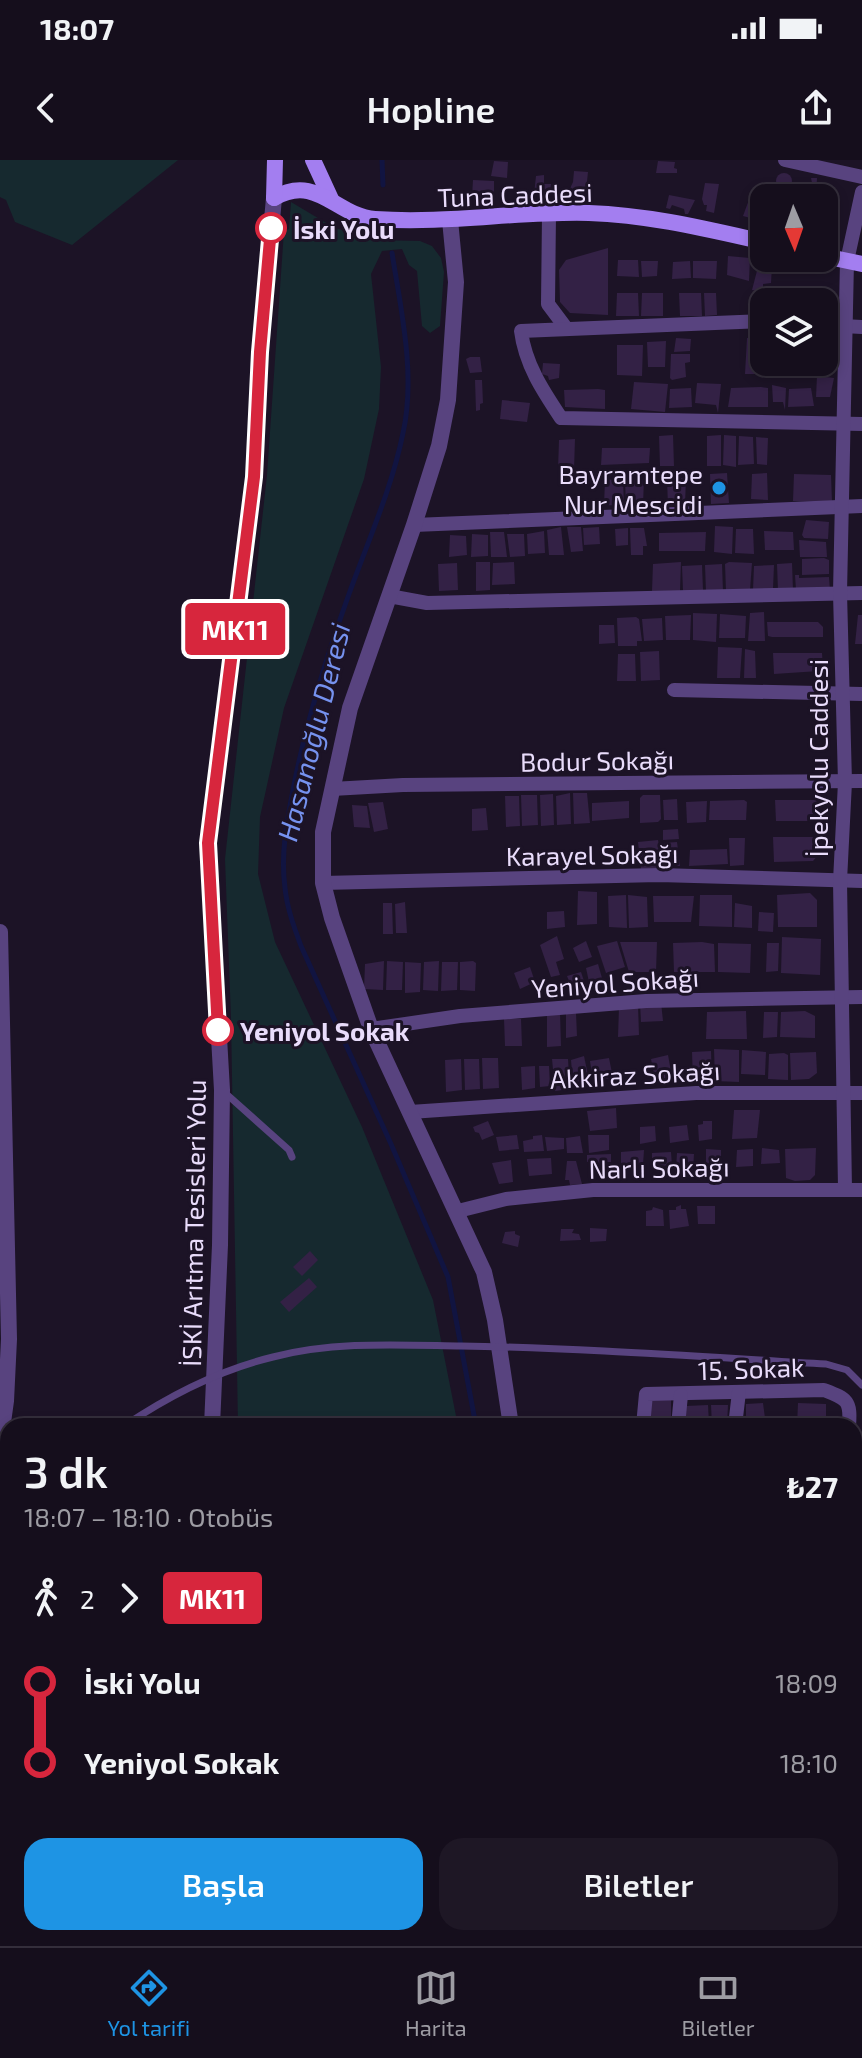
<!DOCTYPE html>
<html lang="tr">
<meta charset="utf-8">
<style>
body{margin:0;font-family:"Exo 2",sans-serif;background:#1e1725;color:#f1f3f6;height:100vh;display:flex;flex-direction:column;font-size:30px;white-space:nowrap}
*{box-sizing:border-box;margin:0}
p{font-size:26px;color:#9d9ca3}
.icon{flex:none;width:44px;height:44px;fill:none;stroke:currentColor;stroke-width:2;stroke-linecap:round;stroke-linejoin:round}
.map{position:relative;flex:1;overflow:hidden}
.details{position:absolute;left:0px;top:1258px;width:862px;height:528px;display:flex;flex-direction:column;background:#150e1c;border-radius:24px 24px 0 0;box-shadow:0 4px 12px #0003,0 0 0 2px #342e3b}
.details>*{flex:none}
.badge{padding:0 16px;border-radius:6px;font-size:28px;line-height:52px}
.needle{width:52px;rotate:178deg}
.controls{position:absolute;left:750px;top:24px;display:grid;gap:16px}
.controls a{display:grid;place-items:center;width:88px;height:88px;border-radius:16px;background:#150e1c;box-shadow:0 4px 12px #0003,0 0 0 2px #342e3b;font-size:40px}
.map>.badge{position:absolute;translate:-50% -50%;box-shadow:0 0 0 4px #fff}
.legs{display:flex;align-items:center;gap:12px;height:88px;padding:0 24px;font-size:26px}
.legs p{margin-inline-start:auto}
.head{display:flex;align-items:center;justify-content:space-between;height:136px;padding:0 24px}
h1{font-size:44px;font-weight:600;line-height:60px}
.primary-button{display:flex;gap:16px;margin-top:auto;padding:16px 24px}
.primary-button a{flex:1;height:92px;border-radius:24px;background:#1e94e4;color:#fff;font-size:32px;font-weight:600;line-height:92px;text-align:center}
.primary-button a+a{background:#1e1725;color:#f1f3f6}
ul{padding:0 24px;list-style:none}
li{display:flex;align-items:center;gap:28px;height:80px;font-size:30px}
li i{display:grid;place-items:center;width:12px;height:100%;margin:0 10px;background:currentColor}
li i::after{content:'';width:20px;height:20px;margin:-10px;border:6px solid;border-radius:50%;background:#150e1c}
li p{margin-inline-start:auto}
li:first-child i{background:linear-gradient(#0000 50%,currentColor 0)}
li:last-child i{background:linear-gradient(currentColor 50%,#0000 0)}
.status{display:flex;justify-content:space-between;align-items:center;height:56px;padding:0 40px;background:#150e1c;direction:ltr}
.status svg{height:22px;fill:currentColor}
header{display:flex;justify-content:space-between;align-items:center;height:104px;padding:0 24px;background:#150e1c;font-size:36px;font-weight:600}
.tabs{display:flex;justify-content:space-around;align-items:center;height:112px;border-top:2px solid #342e3b;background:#150e1c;font-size:22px;color:#9d9ca3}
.tabs a{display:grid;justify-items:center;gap:4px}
.tabs .current{color:#1e94e4}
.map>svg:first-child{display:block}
.green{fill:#16292f}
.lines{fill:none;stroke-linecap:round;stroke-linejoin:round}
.stream{stroke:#111441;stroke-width:5}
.building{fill:#332145}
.service{stroke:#58437f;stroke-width:7}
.minor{stroke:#58437f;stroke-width:14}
.tertiary{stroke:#58437f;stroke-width:16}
.secondary{stroke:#a37ef0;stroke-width:16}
.service-bridge{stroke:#58437f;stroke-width:7}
.line-1-casing{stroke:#fff;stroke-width:18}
.line-1{stroke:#d7263d;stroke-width:12}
.stop-1-dot{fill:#fff;stroke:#d7263d;stroke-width:4}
.poi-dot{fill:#1e94e4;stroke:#1c1326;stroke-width:3}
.labels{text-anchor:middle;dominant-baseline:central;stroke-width:6;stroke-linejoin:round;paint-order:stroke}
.street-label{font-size:26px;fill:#e9dcfb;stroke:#1c1326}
.stop-label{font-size:26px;font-weight:bold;fill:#e9dcfb;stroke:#1c1326;text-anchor:start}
.poi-label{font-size:26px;fill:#e9dcfb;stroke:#1c1326;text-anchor:end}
.water-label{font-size:28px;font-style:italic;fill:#7692ef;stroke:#1c1326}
</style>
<div class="status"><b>18:07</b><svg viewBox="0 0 49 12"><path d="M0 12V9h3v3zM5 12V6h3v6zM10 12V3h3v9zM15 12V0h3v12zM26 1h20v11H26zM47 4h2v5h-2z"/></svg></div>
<header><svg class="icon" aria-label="back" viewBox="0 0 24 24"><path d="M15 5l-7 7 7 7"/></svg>Hopline<svg class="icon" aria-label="share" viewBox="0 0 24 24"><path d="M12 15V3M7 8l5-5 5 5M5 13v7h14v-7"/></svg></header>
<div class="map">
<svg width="862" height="1786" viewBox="0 0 862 1786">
<rect width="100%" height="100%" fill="#1c1326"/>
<g class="green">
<polygon points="0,0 178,0 72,85 15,62 6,40 0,37"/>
<polygon points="291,42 333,67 370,80 420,81 432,86 441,98 444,112 440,166 430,173 422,166 417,111 409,105 402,89 382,91 371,114 381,207 379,249 364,319 284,548 260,657 258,714 275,782 362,967 433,1140 458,1266 238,1266 231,858 225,699 267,315 284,71 289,69"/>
<polygon points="219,1778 389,1778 387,1786 218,1786"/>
</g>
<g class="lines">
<g class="stream">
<polyline points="382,0 383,25"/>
<path d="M392,93C401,150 416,215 403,273C392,328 368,381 349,434C327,495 308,556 295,620C288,656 280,691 285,728C287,748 294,767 301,786L391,984L448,1117L476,1266"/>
<polyline points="407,1786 408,1778"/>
</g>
</g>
<g class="building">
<polygon points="494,1 508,2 507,18 491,16"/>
<polygon points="658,1 675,2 674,8 677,9 677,13 656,13"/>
<polygon points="574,11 588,12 585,41 567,35 573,22"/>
<circle cx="784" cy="21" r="8"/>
<polygon points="544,15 544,24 551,24 549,36 534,35 536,16"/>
<polygon points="811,18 817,18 816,38 801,38 802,24 812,23"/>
<polygon points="473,20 494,21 494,35 472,37"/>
<polygon points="705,23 719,24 714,53 706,51 707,45 704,45 702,39"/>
<polygon points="669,35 695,40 688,54 685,54 684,49 672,45 670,49 666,48"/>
<polygon points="750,37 760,41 754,59 743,56"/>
<polygon points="824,57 840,59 839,69 824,67"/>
<polygon points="608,88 608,155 570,153 560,142 559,110 566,100"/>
<polygon points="728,96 750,98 749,121 727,115"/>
<polygon points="618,100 638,100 639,117 617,116"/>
<polygon points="641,101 658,101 657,116 642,117"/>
<polygon points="690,101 691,118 672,119 673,102"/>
<polygon points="693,101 717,101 716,119 693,118"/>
<polygon points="759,103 772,106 771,123 763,124 763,132 752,130"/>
<polygon points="617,133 638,133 639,156 616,156"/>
<polygon points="642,133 663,133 663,156 641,156"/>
<polygon points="679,133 701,133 702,156 680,156"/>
<polygon points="704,133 716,133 717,155 705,156"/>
<polygon points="676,178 691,179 690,191 674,192"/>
<polygon points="747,178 764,179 764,202 767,202 767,214 745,214"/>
<polygon points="666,181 665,207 648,207 647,182"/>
<polygon points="617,185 643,185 642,216 617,215"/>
<polygon points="671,194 690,194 690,202 685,203 686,217 672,220 670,218"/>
<polygon points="470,197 480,197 482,212 470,213 466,199"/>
<polygon points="771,202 825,202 825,205 806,206 806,211 772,211"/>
<polygon points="543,203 560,204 559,218 549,220 548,216 542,214"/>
<polygon points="817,216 834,218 830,237 816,237"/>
<polygon points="475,220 482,220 483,243 480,244 480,250 476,251"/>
<polygon points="634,222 668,224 665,252 631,249"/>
<polygon points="697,223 721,224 718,253 716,245 695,243"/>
<polygon points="772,225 786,228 785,250 783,242 773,242"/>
<polygon points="761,227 768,228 768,247 728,247 731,228"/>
<polygon points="691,228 692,247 669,248 670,229"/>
<polygon points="811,228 814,246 788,247 789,229"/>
<polygon points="598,229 605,230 605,249 565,247 564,230"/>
<polygon points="502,240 530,243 527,262 500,259"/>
<polygon points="673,275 674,306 660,306 659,276"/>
<polygon points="721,275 721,306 707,306 707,276"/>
<polygon points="724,275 736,276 736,307 723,305"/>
<polygon points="739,276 753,277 754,304 738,305"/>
<polygon points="756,277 768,278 767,305 757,304"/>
<polygon points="575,279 574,310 558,310 559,280"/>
<polygon points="602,288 650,288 649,303 601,305"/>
<polygon points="727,313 729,343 711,344 710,314"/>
<polygon points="767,313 768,340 751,339 752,314"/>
<polygon points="794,314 831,315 832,342 793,341"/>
<polygon points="686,318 685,345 668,346 667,319"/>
<polygon points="623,319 624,346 604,345 605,320"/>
<polygon points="644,319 643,345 626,346 625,320"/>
<polygon points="806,360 829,362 828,379 804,378 802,375"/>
<polygon points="715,366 733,367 732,394 714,392"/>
<polygon points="561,367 564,395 549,395 547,370"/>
<polygon points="567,367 581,367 583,391 571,392"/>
<polygon points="599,367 600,384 584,385 583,368"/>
<polygon points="628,368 628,385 616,386 615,369"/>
<polygon points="630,368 644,368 647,386 643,386 643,395 631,395"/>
<polygon points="736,369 753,369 754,394 735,393"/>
<polygon points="544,371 545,393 528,394 527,374"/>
<polygon points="764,371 793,372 794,390 765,390"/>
<polygon points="490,372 504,372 507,397 491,397"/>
<polygon points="706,372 705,391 659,391 659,373"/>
<polygon points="472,374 488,375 488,396 471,397"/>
<polygon points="507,374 524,374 525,396 510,397"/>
<polygon points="450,375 466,376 467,395 449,397"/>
<polygon points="799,380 826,382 827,397 800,397"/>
<polygon points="824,398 829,400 829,414 802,415 802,399"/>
<polygon points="476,402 490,402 490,430 476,431"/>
<polygon points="514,402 515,424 492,425 493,403"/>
<polygon points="681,402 680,431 652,431 653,404"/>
<polygon points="729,402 752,403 750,430 726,431 725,404"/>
<polygon points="457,403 458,430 439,431 438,404"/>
<polygon points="792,403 793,430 778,431 777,404"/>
<polygon points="722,404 723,431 706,432 705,405"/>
<polygon points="702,405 703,430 683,431 682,406"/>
<polygon points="774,405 773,429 753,430 754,406"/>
<polygon points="795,415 799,415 799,418 829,417 830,431 796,430"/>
<polygon points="764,452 765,481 748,481 750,453"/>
<polygon points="693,453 717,454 716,482 693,480"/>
<polygon points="720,454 746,456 745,478 719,478"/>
<polygon points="691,455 690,480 666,480 665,456"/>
<polygon points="858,455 862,455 862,484 855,484"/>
<polygon points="636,457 639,459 642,481 637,481 637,486 618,486 617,458"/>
<polygon points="662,458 663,480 644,481 642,459"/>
<polygon points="767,462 818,462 823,467 823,477 772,477 768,476"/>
<polygon points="599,465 614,465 615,483 599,484"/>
<polygon points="718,487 742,488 740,518 717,518"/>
<polygon points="745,489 755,491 756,518 744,518"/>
<polygon points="659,491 660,520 641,521 640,492"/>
<polygon points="773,493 822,493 823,509 819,511 774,514"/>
<polygon points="618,494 635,494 636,521 617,521"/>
<polygon points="570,633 571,664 557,665 556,636"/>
<polygon points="573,633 587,633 590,663 574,664"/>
<polygon points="553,634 554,665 541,666 540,635"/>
<polygon points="521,635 537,635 538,665 522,666"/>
<polygon points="643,635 660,635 661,659 658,662 640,663 640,638"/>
<polygon points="505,636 519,636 520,666 506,667"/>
<polygon points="677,639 678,660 664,660 663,640"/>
<polygon points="744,640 747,642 746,660 709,660 710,641"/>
<polygon points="775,640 816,640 819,644 820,661 776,661"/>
<polygon points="629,641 629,658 592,661 592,643"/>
<polygon points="707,641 706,662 687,663 686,642"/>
<polygon points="383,642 388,669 374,672 368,643"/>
<polygon points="352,645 367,646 370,668 354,667"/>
<polygon points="486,648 488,670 472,671 472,649"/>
<polygon points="678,669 679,679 663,680 663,670"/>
<polygon points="773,677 819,677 819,694 813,701 774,702"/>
<polygon points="729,678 745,678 744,705 730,706"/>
<polygon points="658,680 663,708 641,709 638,682"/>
<polygon points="677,682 680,706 666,706 663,683"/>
<polygon points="727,689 728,704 689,706 690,690"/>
<polygon points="578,731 597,732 597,764 577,765"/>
<polygon points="810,733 817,740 817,767 778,767 777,735"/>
<polygon points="626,735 627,768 609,767 608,736"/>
<polygon points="628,735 647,737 648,767 629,768"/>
<polygon points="700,735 732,735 732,767 699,766"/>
<polygon points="653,736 694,736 691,762 654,762"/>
<polygon points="405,742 407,773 396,773 395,744"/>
<polygon points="383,743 392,743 393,774 383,774"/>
<polygon points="735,743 752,746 752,768 734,767"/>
<polygon points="564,751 565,767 547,769 547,752"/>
<polygon points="759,752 774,753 773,772 758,771"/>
<polygon points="557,776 564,799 556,802 560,815 551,817 540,785"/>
<polygon points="782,777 821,779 820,815 781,813"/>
<polygon points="586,781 592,797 579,802 573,788"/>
<polygon points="617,781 625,807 606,813 597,786"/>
<polygon points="620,782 657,782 656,812 629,812"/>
<polygon points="702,782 714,784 715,812 674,812 673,783"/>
<polygon points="718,783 751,784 750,813 718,812"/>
<polygon points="767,783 779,783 778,811 766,812"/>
<polygon points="384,801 383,830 364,829 365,804"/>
<polygon points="387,801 403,802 402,830 386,830"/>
<polygon points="439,801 438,831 423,830 424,802"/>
<polygon points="473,801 476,803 475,831 460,830 460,802"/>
<polygon points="405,802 421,803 420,832 405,833"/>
<polygon points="442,802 458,802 457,830 441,831"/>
<polygon points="598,804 602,818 589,822 586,808"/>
<polygon points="530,807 535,822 520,829 514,813"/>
<polygon points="581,812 587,830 574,834 567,816"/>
<polygon points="661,842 663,861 641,862 640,843"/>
<polygon points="638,844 639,875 618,877 619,847"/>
<polygon points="746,851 747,879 706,879 707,852"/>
<polygon points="805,851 815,856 815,878 780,877 781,852"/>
<polygon points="560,852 561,886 547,887 547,853"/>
<polygon points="764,852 778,852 777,877 763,878"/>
<polygon points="576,853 577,876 566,878 566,854"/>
<polygon points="504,859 521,859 522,886 505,886"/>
<polygon points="714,889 739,890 739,922 715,921"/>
<polygon points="742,890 766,892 765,915 741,914"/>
<polygon points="711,891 712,920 693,921 692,892"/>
<polygon points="816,892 817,913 809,919 791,920 790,893"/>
<polygon points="784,893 788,895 788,920 768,919 769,894"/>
<polygon points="668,895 672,917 655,920 651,899"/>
<polygon points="584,896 589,920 573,924 571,900"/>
<polygon points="482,898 498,898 499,928 483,929"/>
<polygon points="609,898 613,918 593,921 590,901"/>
<polygon points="461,899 462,930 446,932 445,900"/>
<polygon points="464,899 479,899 480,929 465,930"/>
<polygon points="552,899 568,899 570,929 555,931"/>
<polygon points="535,906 535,928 522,930 521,907"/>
<polygon points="539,906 549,906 550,926 540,927"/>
<polygon points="616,948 617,968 590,971 587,951"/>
<polygon points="734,950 760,950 757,978 732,979"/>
<polygon points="488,961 494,975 482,980 479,973 475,972 473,967"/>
<polygon points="703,961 712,961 712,979 699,981 698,965 703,964"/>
<polygon points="687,965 689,980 670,983 669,967"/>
<polygon points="655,966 656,981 640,984 640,967"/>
<polygon points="517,975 519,989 499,991 496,977"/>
<polygon points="542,975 544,991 524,992 523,981 533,979 533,976"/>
<polygon points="588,975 609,975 609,990 589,993"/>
<polygon points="580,976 583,993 567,993 566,978"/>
<polygon points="545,977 564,978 564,989 547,991"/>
<polygon points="762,988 779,990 780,1003 761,1004"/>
<polygon points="816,988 815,1015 810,1020 795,1021 786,1018 785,989"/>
<polygon points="706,989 721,990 721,1006 706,1004"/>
<polygon points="753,989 753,1006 736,1007 737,990"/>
<polygon points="644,990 643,1005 621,1003 621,992"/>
<polygon points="671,992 672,1006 652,1005 652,993"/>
<polygon points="677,993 694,994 693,1010 676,1009"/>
<polygon points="611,994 611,1002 603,1002 603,1007 596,1007 594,1003 587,1002 587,995"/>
<polygon points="551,998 552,1014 529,1016 527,999"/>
<polygon points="511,1000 513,1022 499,1024 492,1003"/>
<polygon points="567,1001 576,1001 582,1024 570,1025 569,1020 565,1020"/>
<polygon points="681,1045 681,1049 686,1049 689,1066 670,1069 669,1050 676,1050 676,1047"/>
<polygon points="697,1046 715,1046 715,1064 698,1064"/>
<polygon points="653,1047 663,1050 664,1066 646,1066 646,1051 652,1050"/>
<polygon points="590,1068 607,1069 606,1081 590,1082"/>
<polygon points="561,1069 574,1069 572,1073 579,1074 581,1080 560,1081"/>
<polygon points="515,1071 515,1074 520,1076 518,1087 502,1083 505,1072"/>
<polygon points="310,1091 318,1100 302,1116 293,1107"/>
<polygon points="309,1118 317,1127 289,1152 280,1142"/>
<polygon points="671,1237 671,1260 648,1260 648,1238"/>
<polygon points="763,1243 766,1266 746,1266 746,1244"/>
<polygon points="798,1243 826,1244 826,1266 797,1266"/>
<polygon points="708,1245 709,1263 685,1262 686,1246"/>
<polygon points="711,1245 728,1245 727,1266 712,1266"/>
<rect x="854" y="1276" width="8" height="29"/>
<polygon points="862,1320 862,1348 854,1349 854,1321"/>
<polygon points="862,1375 862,1405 854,1405 854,1376"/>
<polygon points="854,1502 862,1502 862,1522 854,1523"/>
</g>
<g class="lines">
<g class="service">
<polyline points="223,931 289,990 292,997"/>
<polyline points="0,1391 8,1380"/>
<polyline points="208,1786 208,1778"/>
</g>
<g class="minor">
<polyline points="785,0 862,17"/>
<polyline points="549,54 548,144 566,168"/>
<path d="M764,161L521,171C525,204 543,231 561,258L862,264"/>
<polyline points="824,165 862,167"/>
<polyline points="414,365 862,346"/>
<polyline points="389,436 427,443 862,433"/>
<polyline points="674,530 862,534"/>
<polyline points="332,629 403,625 862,621"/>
<polyline points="323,723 659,715 862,721"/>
<polyline points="371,869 460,856 646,841 862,837"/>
<polyline points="410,952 696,933 862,933"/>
<polyline points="845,1029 840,721 845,622 840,433 847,101 862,32"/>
<polyline points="458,1051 506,1039 593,1030 862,1030"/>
<path d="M643,1266L646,1234L824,1230C847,1239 851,1240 849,1266"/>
<polyline points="678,1266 681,1235"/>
<polyline points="735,1266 739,1232"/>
<polyline points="854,1359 862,1359"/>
<polyline points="854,1463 862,1463"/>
<polyline points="854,1576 862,1576"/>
<polyline points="854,1674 862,1674"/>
<polyline points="841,1778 853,1778"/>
<polyline points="567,1786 589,1778"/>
</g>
<g class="tertiary">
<polyline points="450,60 456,122 448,240 439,286 414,365 350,548 323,672 323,723 332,758 371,869 484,1112 495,1160 511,1266"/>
<polyline points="0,772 9,1179 6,1241 0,1284"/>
<polyline points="212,1266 220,1085 222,930 208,683 254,317 260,192 274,38"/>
<polyline points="70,1786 72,1778"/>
<polyline points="442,1786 443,1778"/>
</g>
<g class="secondary">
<polyline points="313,0 331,39"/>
<path d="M274,38C317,13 336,56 375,59C447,64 518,51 589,53C649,55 706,69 764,82"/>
<polyline points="274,38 275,0"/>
<polyline points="824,96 862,104"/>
</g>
<path class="service-bridge" d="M124,1266C170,1235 219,1210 273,1197C334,1181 399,1185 461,1186C583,1188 705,1197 826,1204L847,1210L862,1225"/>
</g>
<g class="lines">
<defs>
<polyline id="line-1" points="218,870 208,683 254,317 260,192 271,68"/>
</defs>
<use href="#line-1" class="line-1-casing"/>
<use href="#line-1" class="line-1"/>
</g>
<g class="stop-1-dot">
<circle cx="271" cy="68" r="14"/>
<circle cx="218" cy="870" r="14"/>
</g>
<circle class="poi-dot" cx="719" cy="328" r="8"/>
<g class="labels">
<g class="street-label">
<text transform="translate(515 34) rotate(-2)">Tuna Caddesi</text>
<text transform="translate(817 598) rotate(-90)">İpekyolu Caddesi</text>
<text transform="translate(597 600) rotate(-1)">Bodur Sokağı</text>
<text transform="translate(592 694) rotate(-1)">Karayel Sokağı</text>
<text transform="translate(615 822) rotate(-4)">Yeniyol Sokağı</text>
<text transform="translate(635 914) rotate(-3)">Akkiraz Sokağı</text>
<text transform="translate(659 1007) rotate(-1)">Narlı Sokağı</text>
<text transform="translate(193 1063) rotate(-89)">İSKİ Arıtma Tesisleri Yolu</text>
<text transform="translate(751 1208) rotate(-2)">15. Sokak</text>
</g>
<g class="stop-label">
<text x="293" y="68">İski Yolu</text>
<text x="240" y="870">Yeniyol Sokak</text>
</g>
<g class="poi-label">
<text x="703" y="313">Bayramtepe<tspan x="703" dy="30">Nur Mescidi</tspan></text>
</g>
<g class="water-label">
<text transform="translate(313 572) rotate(-76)">Hasanoğlu Deresi</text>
</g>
</g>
</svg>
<div class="controls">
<a><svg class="needle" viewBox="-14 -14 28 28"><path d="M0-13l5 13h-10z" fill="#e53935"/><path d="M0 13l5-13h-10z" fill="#9d9ca3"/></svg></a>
<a><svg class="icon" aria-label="layers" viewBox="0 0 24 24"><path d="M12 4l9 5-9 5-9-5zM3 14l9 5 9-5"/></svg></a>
</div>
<b class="badge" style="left:235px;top:469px;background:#d7263d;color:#fff">MK11</b>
<section class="details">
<div class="head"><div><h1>3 dk</h1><p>18:07 – 18:10 · Otobüs</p></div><b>₺27</b></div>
<div class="legs"><svg class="icon" aria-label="walk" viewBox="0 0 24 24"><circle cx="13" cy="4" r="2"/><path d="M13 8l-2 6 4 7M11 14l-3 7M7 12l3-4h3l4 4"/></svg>2<svg class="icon" aria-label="forward" viewBox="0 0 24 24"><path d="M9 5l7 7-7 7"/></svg><b class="badge" style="background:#d7263d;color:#fff">MK11</b></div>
<ul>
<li><i style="color:#d7263d"></i><b>İski Yolu</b><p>18:09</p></li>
<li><i style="color:#d7263d"></i><b>Yeniyol Sokak</b><p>18:10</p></li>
</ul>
<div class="primary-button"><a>Başla</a><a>Biletler</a></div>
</section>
</div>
<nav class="tabs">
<a class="current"><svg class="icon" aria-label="directions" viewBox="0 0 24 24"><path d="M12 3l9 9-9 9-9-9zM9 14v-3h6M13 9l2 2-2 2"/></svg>Yol tarifi</a>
<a><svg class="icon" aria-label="map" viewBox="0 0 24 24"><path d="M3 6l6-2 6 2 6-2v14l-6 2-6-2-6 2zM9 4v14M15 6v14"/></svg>Harita</a>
<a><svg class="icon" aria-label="tickets" viewBox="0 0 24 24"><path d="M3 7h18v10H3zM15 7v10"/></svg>Biletler</a>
</nav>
